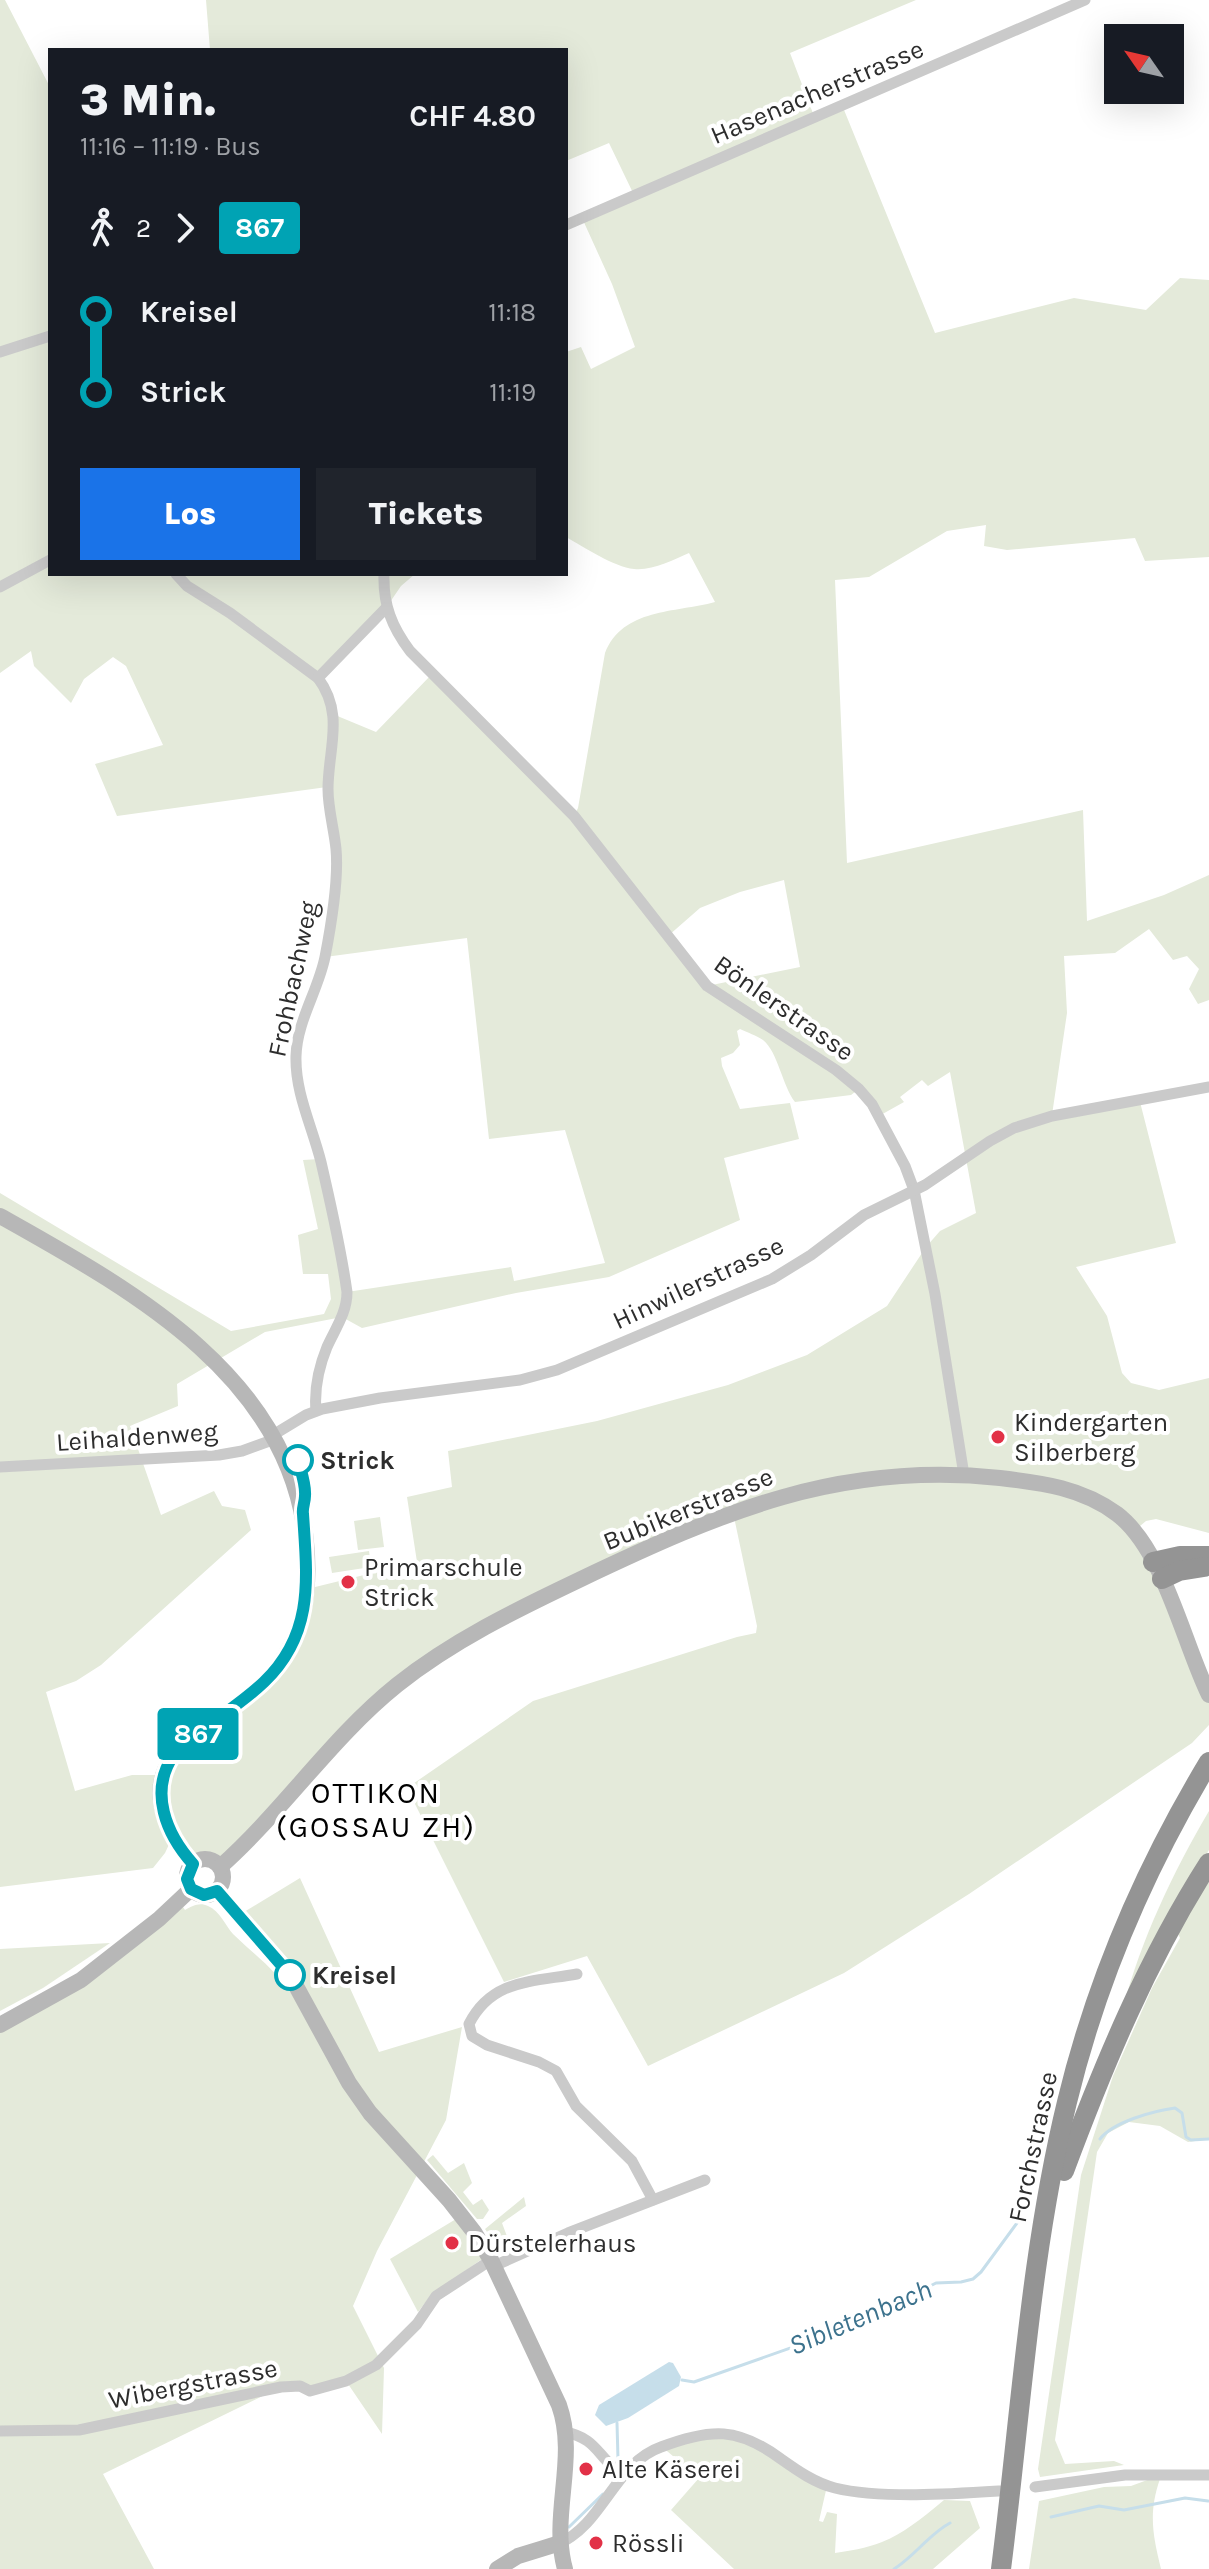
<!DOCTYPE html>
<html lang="de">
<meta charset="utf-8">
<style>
body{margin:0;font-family:Karla,sans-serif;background:#20242c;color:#f1f3f6;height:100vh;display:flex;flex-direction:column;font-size:30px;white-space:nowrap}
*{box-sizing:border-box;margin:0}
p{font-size:26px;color:#9ea1a6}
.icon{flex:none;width:44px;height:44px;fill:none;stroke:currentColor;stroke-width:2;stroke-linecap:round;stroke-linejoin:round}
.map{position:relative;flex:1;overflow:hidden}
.drawer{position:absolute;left:48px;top:48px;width:520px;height:528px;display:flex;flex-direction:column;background:#171b24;border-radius:0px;box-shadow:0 8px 32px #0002}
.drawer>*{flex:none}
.badge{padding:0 16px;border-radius:6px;font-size:28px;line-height:52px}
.needle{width:52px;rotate:304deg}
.fabs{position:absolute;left:1104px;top:24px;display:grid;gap:16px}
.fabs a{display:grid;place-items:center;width:80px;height:80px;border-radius:0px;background:#171b24;box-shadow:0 8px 32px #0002;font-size:40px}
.map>.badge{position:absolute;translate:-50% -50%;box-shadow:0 0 0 4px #fff}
.legs{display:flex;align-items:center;gap:12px;height:88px;padding:0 32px;font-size:26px}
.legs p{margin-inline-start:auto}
.overview{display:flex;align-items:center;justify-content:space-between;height:136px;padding:0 32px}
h1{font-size:44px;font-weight:800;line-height:60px}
.button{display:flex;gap:16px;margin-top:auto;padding:16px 32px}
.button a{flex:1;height:92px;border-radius:0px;background:#1a73e8;color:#fff;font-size:32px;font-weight:800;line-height:92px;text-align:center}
.button a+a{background:#20242c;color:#f1f3f6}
ul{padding:0 32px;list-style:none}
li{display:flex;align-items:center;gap:28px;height:80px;font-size:30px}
li i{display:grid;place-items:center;width:12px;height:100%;margin:0 10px;background:currentColor}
li i::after{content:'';width:20px;height:20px;margin:-10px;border:6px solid;border-radius:50%;background:#171b24}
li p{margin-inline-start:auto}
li:first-child i{background:linear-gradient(#0000 50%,currentColor 0)}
li:last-child i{background:linear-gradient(currentColor 50%,#0000 0)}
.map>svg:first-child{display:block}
.green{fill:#e4eada;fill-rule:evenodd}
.water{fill:#c6deea}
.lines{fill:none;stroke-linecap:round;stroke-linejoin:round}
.stream{stroke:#c6deea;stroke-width:3}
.street{stroke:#cacaca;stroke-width:11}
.secondary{stroke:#b7b7b7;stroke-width:16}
.highway{stroke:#949494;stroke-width:20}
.line-1-casing{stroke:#fff;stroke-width:18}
.line-1{stroke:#00a3b4;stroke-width:12}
.poi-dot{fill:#e23147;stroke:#fff;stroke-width:3}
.stop-1-dot{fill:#fff;stroke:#00a3b4;stroke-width:4}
.labels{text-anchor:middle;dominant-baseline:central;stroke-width:8;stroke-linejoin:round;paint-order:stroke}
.street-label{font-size:26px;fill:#2d2d2d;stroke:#fff}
.poi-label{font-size:26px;fill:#2d2d2d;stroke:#fff;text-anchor:start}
.stop-label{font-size:26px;font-weight:bold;fill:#2d2d2d;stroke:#fff;text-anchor:start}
.water-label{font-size:28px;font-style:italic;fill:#3c728d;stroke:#fff}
.quarter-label{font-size:30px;letter-spacing:2px;fill:#000;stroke:#fff}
</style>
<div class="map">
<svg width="1209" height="2569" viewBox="0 0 1209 2569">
<rect width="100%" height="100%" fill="#fff"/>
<g class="green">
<path d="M0,0H5L50,87V574H415L401,586L386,608L318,678L335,715L376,732L432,674L574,816L578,808L605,653C623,608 675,613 715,602L689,553C673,560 652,571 634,569C614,567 584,547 566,537V352L581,347L591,369L635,347L612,284L582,218L634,195L609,143L566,161V50H210L206,0H916L790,53L814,116L842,105L935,333L1074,298L1146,310L1180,278L1209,280V557L1145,561L1135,538L1007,550L984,546L986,525L947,531L869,577L835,580L847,863L1083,810L1087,921L1164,895L1209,875V1000L1198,1004L1189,989L1199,969L1187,956L1173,960L1149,929L1115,953L1064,956L1067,1013L1052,1115L1139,1098L1176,1243L1076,1267L1107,1316L1122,1373L1131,1383L1159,1390L1209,1378V1533L1156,1519L1146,1521L1134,1531L1209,1695V1725L1192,1743L969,1894L844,1973L648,2066L587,1956L504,1982L407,1788L533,1701L737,1637L756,1633L757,1626L734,1517L625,1558L398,1684L217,1863L211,1860L198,1861L173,1836L165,1853L153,1868L0,1887V1193L231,1331L324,1314L331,1299L328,1274H303L298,1235L318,1229L303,1160L320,1159L347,1292L511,1267L514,1281L605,1263L565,1130L489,1139L467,938L325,957L335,883L327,787L117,816L95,764L163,745L126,666L113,657L84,679L71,703L34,666L31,651L0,673ZM784,880L800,967L707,986L668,936L700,908L740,892ZM740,1029C747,1032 757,1036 763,1040C778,1052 782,1085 795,1102L851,1095L859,1089L879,1116L904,1102L900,1097L922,1080L928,1086L950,1072L976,1213L940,1231L926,1247L887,1306L807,1355L728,1385L597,1421L448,1451L452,1487L407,1497L417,1562L307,1589L275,1671L163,1775H132L75,1791L46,1692L76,1681L101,1665L251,1530L245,1510L222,1506L214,1491L161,1515L130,1426L178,1406L177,1384L265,1332L342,1317L362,1328L516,1293L609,1277L740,1220L724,1158L799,1139L790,1103L740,1109L722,1066L721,1058L733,1053L740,1045L737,1031Z"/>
<polygon points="380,1517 384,1547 358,1550 354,1521"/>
<polygon points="369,1551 371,1567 332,1573 329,1557"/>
<path d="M1209,1811V1850L1169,1916L1123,2008C1141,1940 1173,1872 1209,1811Z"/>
<polygon points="1209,1870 1209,2139 1188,2142 1160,2126 1129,2122 1108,2133 1097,2152 1055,2440 1065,2464 1114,2461 1124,2465 1040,2477 1038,2469 1081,2175 1113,2076 1152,1988 1180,1938 1173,1923"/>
<path d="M300,1878L379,2052L462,2027L446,2120L377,2251L353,2306L384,2368L382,2434L346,2381L310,2391L281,2387L103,2474L154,2569H0V2024L183,1907L185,1910C193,1906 199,1902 208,1906C220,1911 225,1925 233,1934C259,1959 277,1970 297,2002H307L239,1915Z"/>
<polygon points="110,1943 43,1988 0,2011 0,1949"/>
<polygon points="433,2155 448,2173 464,2163 472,2183 463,2192 473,2205 482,2199 489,2210 483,2219 477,2219 427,2160"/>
<polygon points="524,2197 526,2206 502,2223 508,2239 496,2245 485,2229"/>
<polygon points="456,2219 482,2259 431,2295 418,2312 390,2259"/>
<path d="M726,2433L827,2486L819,2521L823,2522L827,2512L837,2514L835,2553C888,2546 904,2533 944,2500L970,2501L980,2528L933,2569H734L671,2510L699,2478L661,2446Z"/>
<path d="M1150,2479H1160C1148,2513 1153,2536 1161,2569H1029L1039,2501L1104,2487L1131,2486Z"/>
</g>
<polygon class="water" points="669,2362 673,2363 681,2377 679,2386 628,2418 606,2426 595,2415 599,2405"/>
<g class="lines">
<g class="stream">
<path d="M1100,2139C1113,2122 1153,2111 1175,2108L1182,2113L1186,2137L1191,2140L1209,2139"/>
<polyline points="682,2380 694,2382 850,2327 936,2283 961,2282 973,2279 981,2272 1017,2223"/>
<polyline points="617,2423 618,2459"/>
<polyline points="1051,2517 1099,2506 1124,2510 1185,2498 1208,2501"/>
<polyline points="569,2527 603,2494"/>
<path d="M894,2569C915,2556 929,2534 950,2523"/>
</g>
<g class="street">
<polyline points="566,225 1085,0"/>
<polyline points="0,352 50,336"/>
<path d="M176,574L187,586L230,613L318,678C345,714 328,749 328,789C328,809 334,829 336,849C339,881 331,926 325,957C318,991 297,1021 296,1056C295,1093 312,1126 321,1162C331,1205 341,1249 347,1292C347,1313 335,1329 327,1347C318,1369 314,1388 316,1411"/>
<path d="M384,574C383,605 392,627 410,651L574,816L707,986L836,1070L859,1089L872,1104L905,1166L914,1190L935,1294L964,1475"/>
<polyline points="0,587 50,560"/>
<polyline points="318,678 386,608"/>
<polyline points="273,1435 306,1415 322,1409 380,1398 520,1380 557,1370 772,1279 811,1255 864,1215 925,1185 990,1141 1014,1128 1052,1116 1209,1087"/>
<polyline points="0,1467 219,1455 242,1451 275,1439"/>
<path d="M577,1974C532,1982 492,1979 469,2024L472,2036L487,2045L539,2062L556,2071L576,2106L632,2161L653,2200"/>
<polyline points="494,2266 568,2233 705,2180"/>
<polyline points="0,2431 79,2430 281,2387 300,2386 310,2391 346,2381 376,2365 417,2324 436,2296 491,2260"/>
<path d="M565,2432C600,2439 597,2460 625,2475"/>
<polyline points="1035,2487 1125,2475 1209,2475"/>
<path d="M560,2543C603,2524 615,2463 661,2447C711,2428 738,2427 781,2459C798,2471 815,2483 835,2488C880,2499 954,2494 1000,2491"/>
</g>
<g class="secondary">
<path d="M0,1216C130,1289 291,1376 306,1542C310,1581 307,1620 286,1654C267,1687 232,1708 202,1731C187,1742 172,1753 165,1770C151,1801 172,1841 193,1864"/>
<circle cx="205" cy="1877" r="18"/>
<path d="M220,1867C284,1810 331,1738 397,1685C452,1641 516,1610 579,1580C722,1512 839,1461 1000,1478C1043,1483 1082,1488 1117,1514C1164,1550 1183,1642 1209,1695"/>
<path d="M217,1891L290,1975L349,2083L370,2113L449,2200L474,2232L491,2260L559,2405C578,2458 550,2515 565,2569"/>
<polyline points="0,2025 81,1980 159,1919 191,1889"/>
<polyline points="497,2569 518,2556 560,2543"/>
</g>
<g class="highway">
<polyline points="1153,1562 1180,1556 1209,1556"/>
<polyline points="1162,1579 1179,1571 1204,1567"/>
<path d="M1064,2171C1104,2064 1147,1960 1209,1863"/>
<path d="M1001,2569C1021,2413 1030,2254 1067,2102C1096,1982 1145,1868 1209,1762"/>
</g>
</g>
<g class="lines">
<defs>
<path id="line-1" d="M290,1975L217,1891L204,1895L191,1889L187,1879L193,1864C166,1834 149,1792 173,1756C200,1727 236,1709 264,1682C315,1633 307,1577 303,1514C302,1508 305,1502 305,1496C306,1484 301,1472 298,1460"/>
</defs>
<use href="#line-1" class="line-1-casing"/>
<use href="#line-1" class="line-1"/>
</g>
<g class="poi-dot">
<circle cx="998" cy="1437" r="8"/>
<circle cx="348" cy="1582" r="8"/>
<circle cx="452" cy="2243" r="8"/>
<circle cx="586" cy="2469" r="8"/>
<circle cx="596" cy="2543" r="8"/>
</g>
<g class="stop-1-dot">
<circle cx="298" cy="1460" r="14"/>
<circle cx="290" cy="1975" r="14"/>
</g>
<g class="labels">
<g class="street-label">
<text transform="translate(817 92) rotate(-23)">Hasenacherstrasse</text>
<text transform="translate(293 979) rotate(-78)">Frohbachweg</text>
<text transform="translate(784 1008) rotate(35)">Bönlerstrasse</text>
<text transform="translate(698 1283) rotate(-25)">Hinwilerstrasse</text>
<text transform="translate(137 1437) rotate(-4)">Leihaldenweg</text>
<text transform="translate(688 1509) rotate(-22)">Bubikerstrasse</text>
<text transform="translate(1033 2147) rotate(-78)">Forchstrasse</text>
<text transform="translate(193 2384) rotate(-11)">Wibergstrasse</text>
</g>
<g class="poi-label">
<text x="1014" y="1422">Kindergarten<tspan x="1014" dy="30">Silberberg</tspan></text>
<text x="364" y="1567">Primarschule<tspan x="364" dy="30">Strick</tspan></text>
<text x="468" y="2243">Dürstelerhaus</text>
<text x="602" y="2469">Alte Käserei</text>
<text x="612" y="2543">Rössli</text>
</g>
<g class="stop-label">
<text x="320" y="1460">Strick</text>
<text x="312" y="1975">Kreisel</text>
</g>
<g class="water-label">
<text transform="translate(860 2317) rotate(-23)">Sibletenbach</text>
</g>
<g class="quarter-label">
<text x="376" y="1793">OTTIKON<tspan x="376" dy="34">(GOSSAU ZH)</tspan></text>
</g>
</g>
</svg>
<div class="fabs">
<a><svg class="needle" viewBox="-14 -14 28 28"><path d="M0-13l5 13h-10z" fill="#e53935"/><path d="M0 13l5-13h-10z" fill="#9ea1a6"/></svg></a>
</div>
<b class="badge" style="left:198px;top:1734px;background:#00a3b4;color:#fff">867</b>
<section class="drawer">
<div class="overview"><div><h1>3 Min.</h1><p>11:16 – 11:19 · Bus</p></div><b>CHF 4.80</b></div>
<div class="legs"><svg class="icon" aria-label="walk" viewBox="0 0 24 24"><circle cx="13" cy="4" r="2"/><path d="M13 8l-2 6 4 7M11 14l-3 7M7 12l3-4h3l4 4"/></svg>2<svg class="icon" aria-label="forward" viewBox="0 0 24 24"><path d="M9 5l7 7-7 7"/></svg><b class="badge" style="background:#00a3b4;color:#fff">867</b></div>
<ul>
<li><i style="color:#00a3b4"></i><b>Kreisel</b><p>11:18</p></li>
<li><i style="color:#00a3b4"></i><b>Strick</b><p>11:19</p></li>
</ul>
<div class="button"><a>Los</a><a>Tickets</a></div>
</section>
</div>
